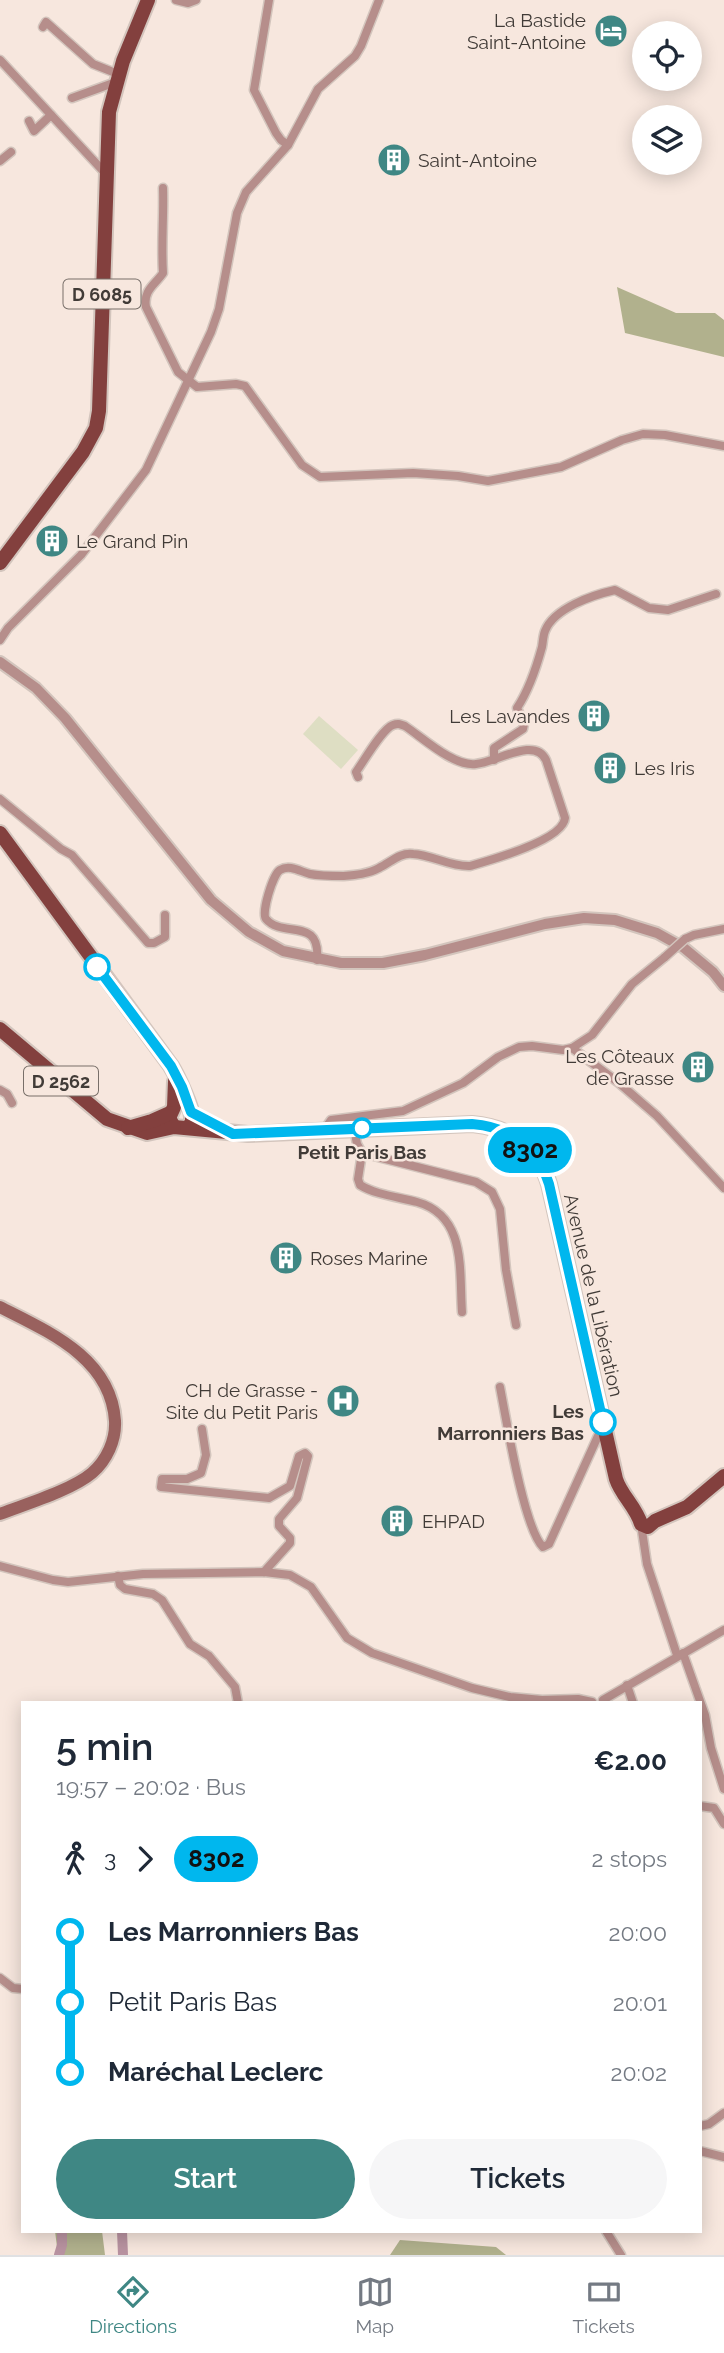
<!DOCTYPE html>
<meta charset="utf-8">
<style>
body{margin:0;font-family:Raleway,sans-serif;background:#f6f6f7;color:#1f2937;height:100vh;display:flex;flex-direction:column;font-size:26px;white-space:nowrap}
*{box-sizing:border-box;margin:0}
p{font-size:23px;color:#747a83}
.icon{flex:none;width:38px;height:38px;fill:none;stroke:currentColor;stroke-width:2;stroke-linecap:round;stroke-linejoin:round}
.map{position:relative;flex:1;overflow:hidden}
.sheet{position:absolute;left:21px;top:1701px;width:681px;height:532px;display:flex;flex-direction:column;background:#fff;border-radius:0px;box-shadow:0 4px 18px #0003}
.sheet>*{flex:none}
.badge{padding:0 14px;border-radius:23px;font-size:24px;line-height:46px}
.fabs{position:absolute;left:632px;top:21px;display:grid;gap:14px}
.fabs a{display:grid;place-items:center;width:70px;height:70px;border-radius:50%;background:#fff;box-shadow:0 4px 18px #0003;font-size:35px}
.map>.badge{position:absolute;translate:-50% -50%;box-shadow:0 0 0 4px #fff}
.legs{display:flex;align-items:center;gap:10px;height:77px;padding:0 35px;font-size:23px}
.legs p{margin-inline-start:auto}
.head{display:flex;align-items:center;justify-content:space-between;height:119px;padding:0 35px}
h1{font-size:38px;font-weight:600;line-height:52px}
.primary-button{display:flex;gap:14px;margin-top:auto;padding:14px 35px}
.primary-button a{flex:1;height:80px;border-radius:42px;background:#3f8784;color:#fff;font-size:28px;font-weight:600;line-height:80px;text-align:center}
.primary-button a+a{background:#f6f6f7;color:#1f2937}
ul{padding:0 35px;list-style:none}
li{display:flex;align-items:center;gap:24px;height:70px;font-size:26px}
li i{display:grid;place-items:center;width:10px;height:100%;margin:0 9px;background:currentColor}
li i::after{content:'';width:18px;height:18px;margin:-9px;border:5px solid;border-radius:50%;background:#fff}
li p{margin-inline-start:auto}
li:first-child i{background:linear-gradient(#0000 50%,currentColor 0)}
li:last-child i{background:linear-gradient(currentColor 50%,#0000 0)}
.menu{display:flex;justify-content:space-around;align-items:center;height:98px;border-top:2px solid #e0e1e3;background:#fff;font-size:19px;color:#747a83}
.menu a{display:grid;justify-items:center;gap:4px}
.menu .on{color:#3f8784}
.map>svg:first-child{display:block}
.green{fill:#dedec3}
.forest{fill:#b1b18d}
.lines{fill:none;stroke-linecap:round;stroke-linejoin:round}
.canal{stroke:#b993a1;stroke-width:10}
.minor-casing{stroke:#d3c5bd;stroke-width:11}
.tertiary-casing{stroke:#d3c5bd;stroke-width:14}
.secondary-casing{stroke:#d3c5bd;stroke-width:16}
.primary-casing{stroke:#d3c5bd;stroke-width:18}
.minor{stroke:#b68e8b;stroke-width:8}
.tertiary{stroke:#b68e8b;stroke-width:10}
.secondary{stroke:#99615e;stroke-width:12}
.primary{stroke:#83403e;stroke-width:14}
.minor-bridge-casing{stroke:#d3c5bd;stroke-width:11;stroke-linecap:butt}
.minor-bridge{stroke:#b68e8b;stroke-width:8}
.line-1-casing{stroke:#fff;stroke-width:16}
.line-1{stroke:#00b7ee;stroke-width:10}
.stop-1-dot{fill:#fff;stroke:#00b7ee;stroke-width:3.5}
.labels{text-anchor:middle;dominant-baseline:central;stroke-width:5;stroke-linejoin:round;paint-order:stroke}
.shield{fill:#f7e7de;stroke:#786f69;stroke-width:2}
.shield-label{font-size:18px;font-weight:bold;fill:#413b37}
.poi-label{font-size:19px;fill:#413b37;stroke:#f7e7de;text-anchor:start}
.stop-label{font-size:19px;font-weight:bold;fill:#413b37;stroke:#f7e7de}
.street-label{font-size:19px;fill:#413b37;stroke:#f7e7de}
</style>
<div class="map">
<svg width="724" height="2255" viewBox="0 0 724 2255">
<rect width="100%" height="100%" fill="#f7e7de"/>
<polygon class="green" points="319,716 358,750 341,769 303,734"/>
<g class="forest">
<polygon points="617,287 676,313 715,313 724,320 724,357 625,333"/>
<polygon points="55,2231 102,2231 105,2255 58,2255"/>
<polygon points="400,2240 496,2247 506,2255 390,2255"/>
</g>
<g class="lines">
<g class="canal">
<polyline points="122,2231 123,2255"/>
<polyline points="59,2255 62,2245 62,2231"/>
</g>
<defs>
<g id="minor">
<polyline points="176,0 188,3 196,0"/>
<polyline points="269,0 254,90 276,133 281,140 288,145"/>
<polyline points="43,27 46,22 93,64 118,74"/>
<polyline points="0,60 106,174"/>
<polyline points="72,98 116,82"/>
<polyline points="29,121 34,131 51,115"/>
<polyline points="0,161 11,152"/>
<path d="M163,188C164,217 161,244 163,273C155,285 143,290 146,307L178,372L197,387L236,384L245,386L302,465L320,477L413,473L458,476L488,481L561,467L622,440L643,434L665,435L724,446"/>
<polyline points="0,640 8,628 81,555 146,470 211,332 219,309 237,213 246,192 288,145 318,89 355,56 361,46 379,0"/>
<path d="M494,760V748L523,729L524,724L517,708C529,690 536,669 542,647C543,642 543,636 545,631C554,608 593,595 615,590L649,608L668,610L716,594"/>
<polyline points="0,799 61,849 72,855 148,943 154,943 165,937 165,915"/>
<polyline points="685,939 694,935 724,929"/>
<path d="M317,960C321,916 283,939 266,919C261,913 273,874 280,870C290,864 301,872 310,874C320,876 333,876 343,876C355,875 368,874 379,868C390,863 400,852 413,854C433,855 450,867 470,866C491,860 563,840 565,818L546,760C535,736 497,762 476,764C454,767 423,738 405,726C400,724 398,723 393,725C382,729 364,761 356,772L358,777"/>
<polyline points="572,1048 592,1035 632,984 665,957"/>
<polyline points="0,1090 7,1094 12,1103"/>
<polyline points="354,1128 357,1144 362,1153 476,1182 492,1192 500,1209 506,1270 516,1325"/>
<polyline points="324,1130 331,1120 403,1111 463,1083 498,1057 519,1047 532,1046 563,1050 572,1048 619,1083 657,1116 724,1188"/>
<path d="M362,1153L358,1179L360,1185C376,1195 399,1197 417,1202C467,1216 459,1271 462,1312"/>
<path d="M500,1387C506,1418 524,1529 543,1547L549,1544L598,1436L605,1428"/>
<polyline points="202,1429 206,1455 201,1473 187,1479 162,1479 161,1487 269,1498 290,1486 299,1456 305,1453 308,1456 297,1498 279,1519 279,1526 290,1538 290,1543 264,1572"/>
<polyline points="641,1524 647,1564 677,1655"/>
<polyline points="0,1566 53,1580 68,1582 143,1574 264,1572 290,1575 311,1587 347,1638 372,1653 472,1688 510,1697 542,1700 578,1699 592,1702"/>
<polyline points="118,1576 120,1585 125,1589 153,1594 162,1600 190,1644 209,1656 235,1687 238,1703"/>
<polyline points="683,1653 705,1715 711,1748 724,1789"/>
<polyline points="627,1685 633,1703"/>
<polyline points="603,1700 724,1630"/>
<polyline points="700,1806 714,1808 724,1824"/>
<polyline points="0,1978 13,1988 23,1989"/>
<polyline points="700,2126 709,2124 724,2113"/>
<polyline points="700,2151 724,2157"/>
<polyline points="606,2231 621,2255"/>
</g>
<polyline id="tertiary" points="0,662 36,688 65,718 211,900 249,932 283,951 341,963 383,963 425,955 545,924 584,918 615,920 657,933 684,948 713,972 724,986"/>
<path id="secondary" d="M0,1307C49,1332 111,1358 115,1421C116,1440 107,1460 92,1473C72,1490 26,1504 0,1514"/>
<g id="primary">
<polyline points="0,563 83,452 96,428 99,411 109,112 123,61 148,0"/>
<path d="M0,833L171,1066C177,1076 193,1109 192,1119C192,1124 190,1125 186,1128"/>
<path d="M0,1029L107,1119L147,1133L174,1127L248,1134L472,1124C510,1127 538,1147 549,1184L616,1479C621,1495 636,1507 641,1524L648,1527L655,1521L687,1507L724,1476"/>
<polyline points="174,1127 169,1118 174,1107 175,1081"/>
<polyline points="128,1128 152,1121 170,1113"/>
</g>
</defs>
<use href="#minor" class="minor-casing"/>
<use href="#tertiary" class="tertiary-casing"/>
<use href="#secondary" class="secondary-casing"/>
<use href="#primary" class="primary-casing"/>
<use href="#minor" class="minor"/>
<use href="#tertiary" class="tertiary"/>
<use href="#secondary" class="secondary"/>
<use href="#primary" class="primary"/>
<defs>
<polyline id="minor-bridge" points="665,957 685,939"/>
</defs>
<use href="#minor-bridge" class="minor-bridge-casing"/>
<use href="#minor-bridge" class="minor-bridge"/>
</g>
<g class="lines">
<defs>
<path id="line-1" d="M97,967L171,1066L182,1087L191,1112L233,1134L472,1124C510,1127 537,1147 549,1184L603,1422"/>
</defs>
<use href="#line-1" class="line-1-casing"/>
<use href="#line-1" class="line-1"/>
</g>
<defs>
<symbol id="hotel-disc" viewBox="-11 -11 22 22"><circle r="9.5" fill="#3f8784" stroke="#f7e7de"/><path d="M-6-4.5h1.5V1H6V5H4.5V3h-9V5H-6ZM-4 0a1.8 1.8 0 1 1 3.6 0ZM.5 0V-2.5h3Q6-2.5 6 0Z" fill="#fff"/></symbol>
<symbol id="building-disc" viewBox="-11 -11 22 22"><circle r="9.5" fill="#3f8784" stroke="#f7e7de"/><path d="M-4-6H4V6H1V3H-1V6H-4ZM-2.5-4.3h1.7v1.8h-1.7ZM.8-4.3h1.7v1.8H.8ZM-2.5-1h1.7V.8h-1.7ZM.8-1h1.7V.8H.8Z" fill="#fff"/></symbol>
<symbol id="hospital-disc" viewBox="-11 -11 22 22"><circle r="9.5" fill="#3f8784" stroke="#f7e7de"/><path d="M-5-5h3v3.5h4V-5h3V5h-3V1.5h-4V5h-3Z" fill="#fff"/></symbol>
</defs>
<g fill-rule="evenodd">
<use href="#hotel-disc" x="592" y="12" width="38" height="38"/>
<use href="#building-disc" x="375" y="141" width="38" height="38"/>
<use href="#building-disc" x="33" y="522" width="38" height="38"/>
<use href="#building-disc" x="575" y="697" width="38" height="38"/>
<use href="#building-disc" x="591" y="749" width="38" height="38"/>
<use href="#building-disc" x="679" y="1048" width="38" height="38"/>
<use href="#building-disc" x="267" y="1239" width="38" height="38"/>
<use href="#hospital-disc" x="324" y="1382" width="38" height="38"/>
<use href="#building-disc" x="378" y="1502" width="38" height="38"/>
</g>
<g class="stop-1-dot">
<circle cx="97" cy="967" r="12"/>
<circle cx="362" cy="1128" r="9"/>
<circle cx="603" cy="1422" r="12"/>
</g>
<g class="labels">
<g class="shield">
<rect x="63.5" y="279.5" width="77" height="29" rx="5"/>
<rect x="24" y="1066.5" width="74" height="29" rx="5"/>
</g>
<g class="shield-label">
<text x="102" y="294">D 6085</text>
<text x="61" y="1081">D 2562</text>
</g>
<g class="poi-label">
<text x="586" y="20" text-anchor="end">La Bastide<tspan x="586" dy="22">Saint-Antoine</tspan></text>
<text x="418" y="160">Saint-Antoine</text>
<text x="76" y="541">Le Grand Pin</text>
<text x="570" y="716" text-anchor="end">Les Lavandes</text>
<text x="634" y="768">Les Iris</text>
<text x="674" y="1056" text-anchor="end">Les Côteaux<tspan x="674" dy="22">de Grasse</tspan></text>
<text x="310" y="1258">Roses Marine</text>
<text x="318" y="1390" text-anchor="end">CH de Grasse -<tspan x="318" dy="22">Site du Petit Paris</tspan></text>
<text x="422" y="1521">EHPAD</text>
</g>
<g class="stop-label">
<text x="362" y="1152">Petit Paris Bas</text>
<text x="584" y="1411" text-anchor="end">Les<tspan x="584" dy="22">Marronniers Bas</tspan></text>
</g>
<g class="street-label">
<text transform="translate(594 1295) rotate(77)">Avenue de la Libération</text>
</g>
</g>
</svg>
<div class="fabs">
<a><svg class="icon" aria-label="locate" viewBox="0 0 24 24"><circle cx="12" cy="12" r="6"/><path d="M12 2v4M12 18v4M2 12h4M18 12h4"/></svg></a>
<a><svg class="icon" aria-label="layers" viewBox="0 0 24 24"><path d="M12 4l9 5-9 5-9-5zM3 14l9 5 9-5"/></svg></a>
</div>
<b class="badge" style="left:530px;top:1150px;background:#00b7ee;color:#111">8302</b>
<section class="sheet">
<div class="head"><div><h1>5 min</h1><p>19:57 – 20:02 · Bus</p></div><b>€2.00</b></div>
<div class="legs"><svg class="icon" aria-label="walk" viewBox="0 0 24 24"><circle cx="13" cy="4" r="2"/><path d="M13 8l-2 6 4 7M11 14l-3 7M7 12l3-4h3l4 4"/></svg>3<svg class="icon" aria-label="forward" viewBox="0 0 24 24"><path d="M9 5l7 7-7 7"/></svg><b class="badge" style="background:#00b7ee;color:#111">8302</b><p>2 stops</p></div>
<ul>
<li><i style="color:#00b7ee"></i><b>Les Marronniers Bas</b><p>20:00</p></li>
<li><i style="color:#00b7ee"></i><span>Petit Paris Bas</span><p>20:01</p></li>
<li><i style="color:#00b7ee"></i><b>Maréchal Leclerc</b><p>20:02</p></li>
</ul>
<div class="primary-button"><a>Start</a><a>Tickets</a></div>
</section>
</div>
<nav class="menu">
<a class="on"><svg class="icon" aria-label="directions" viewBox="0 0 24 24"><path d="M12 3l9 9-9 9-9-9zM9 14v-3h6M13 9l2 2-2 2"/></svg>Directions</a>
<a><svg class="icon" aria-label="map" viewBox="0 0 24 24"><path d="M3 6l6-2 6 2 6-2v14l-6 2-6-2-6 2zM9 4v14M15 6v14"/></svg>Map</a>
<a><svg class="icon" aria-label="tickets" viewBox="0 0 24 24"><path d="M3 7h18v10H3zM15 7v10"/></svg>Tickets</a>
</nav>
